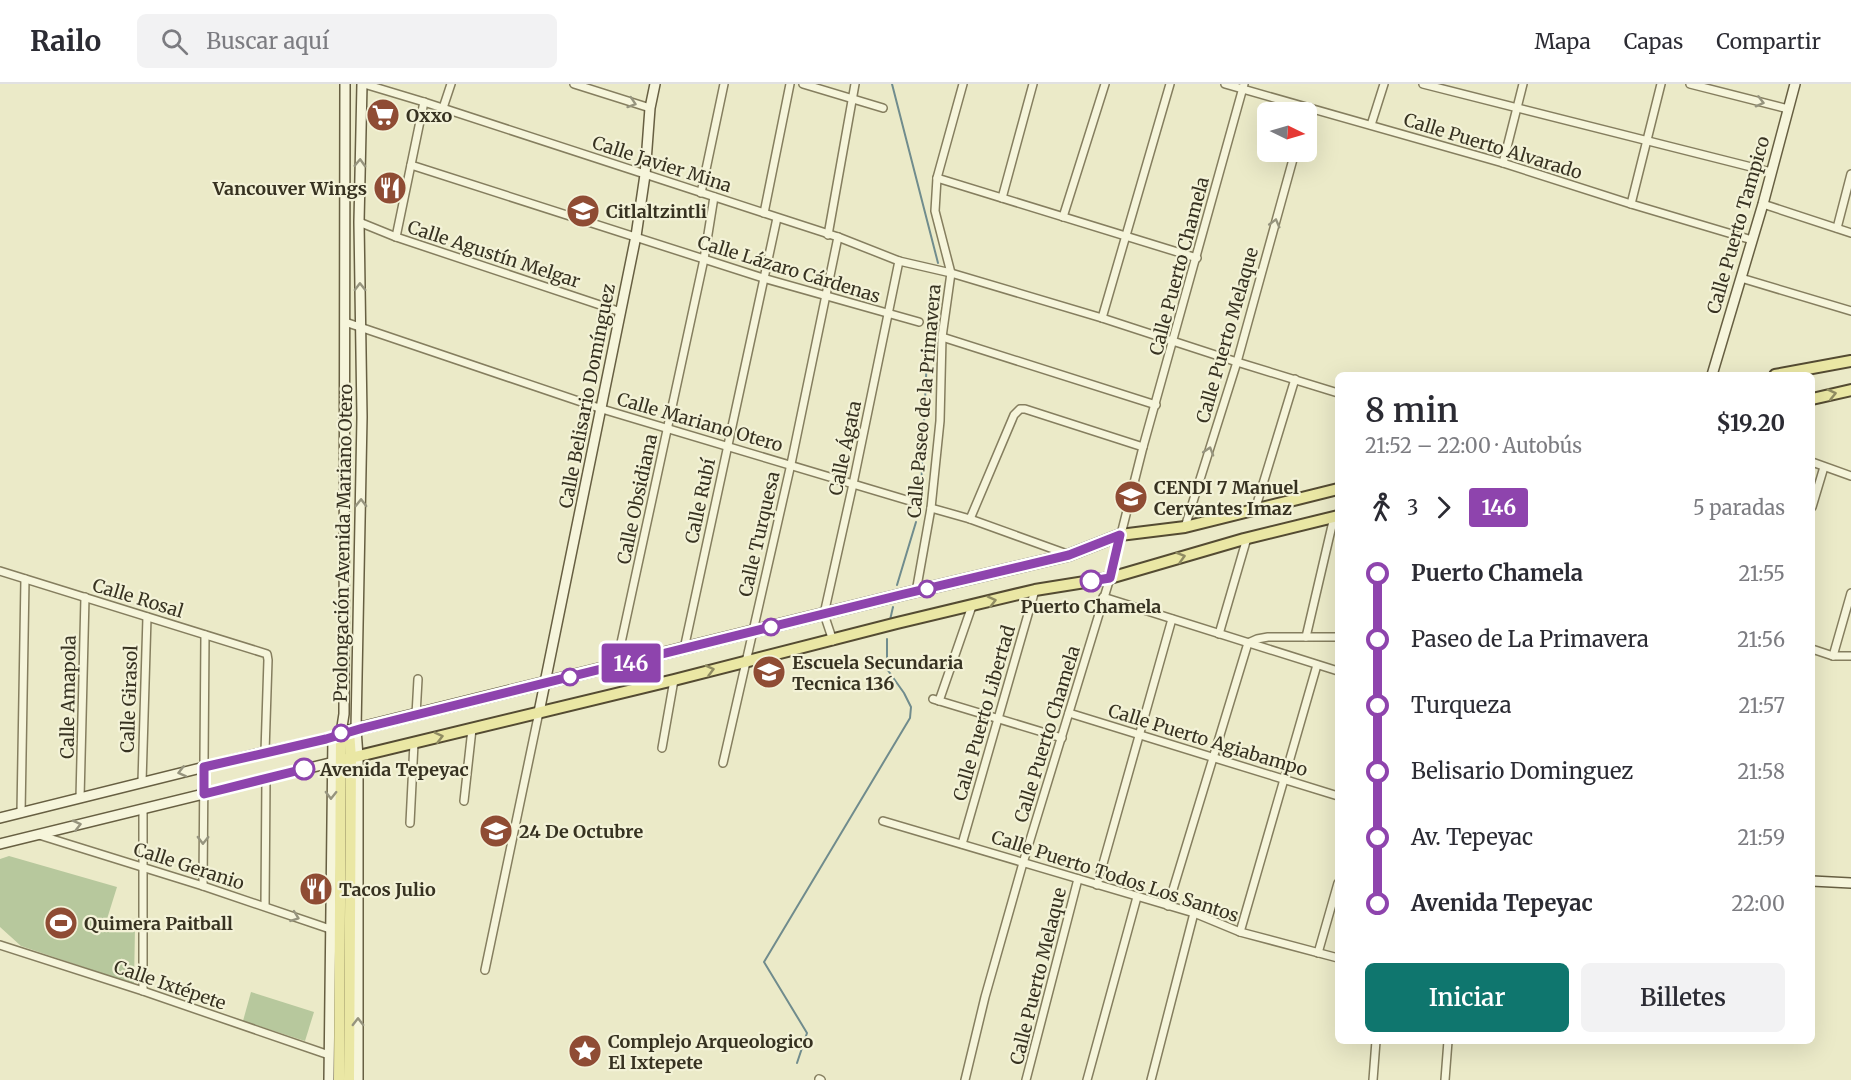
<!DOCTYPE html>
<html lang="es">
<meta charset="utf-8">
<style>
body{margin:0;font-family:Merriweather,serif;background:#f2f2f3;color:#2b2b33;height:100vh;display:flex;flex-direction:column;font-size:22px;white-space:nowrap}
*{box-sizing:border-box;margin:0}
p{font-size:20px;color:#7c7c81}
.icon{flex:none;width:33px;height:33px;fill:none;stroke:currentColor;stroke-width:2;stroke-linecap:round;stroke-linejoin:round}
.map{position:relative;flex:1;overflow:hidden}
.details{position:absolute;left:1335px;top:288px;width:480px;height:672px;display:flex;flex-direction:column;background:#fff;border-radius:9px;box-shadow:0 6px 24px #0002}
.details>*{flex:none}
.badge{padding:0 12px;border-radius:4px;font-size:21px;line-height:39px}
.needle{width:39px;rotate:95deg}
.tools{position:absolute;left:1257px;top:18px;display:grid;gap:12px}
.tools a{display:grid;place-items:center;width:60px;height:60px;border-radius:9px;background:#fff;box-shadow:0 6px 24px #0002;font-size:30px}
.map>.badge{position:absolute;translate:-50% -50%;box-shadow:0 0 0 3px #fff}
.legs{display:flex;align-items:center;gap:9px;height:66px;padding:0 30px;font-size:20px}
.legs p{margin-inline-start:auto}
.headline{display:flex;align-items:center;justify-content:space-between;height:102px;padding:0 30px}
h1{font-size:33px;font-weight:600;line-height:45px}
.cta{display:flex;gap:12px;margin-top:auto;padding:12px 30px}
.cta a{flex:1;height:69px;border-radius:9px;background:#0f766e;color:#fff;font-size:24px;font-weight:600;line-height:69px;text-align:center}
.cta a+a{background:#f2f2f3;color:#2b2b33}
ul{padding:0 30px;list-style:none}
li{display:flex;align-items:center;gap:21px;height:66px;font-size:22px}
li i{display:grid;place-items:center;width:9px;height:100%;margin:0 8px;background:currentColor}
li i::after{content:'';width:15px;height:15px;margin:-8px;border:4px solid;border-radius:50%;background:#fff}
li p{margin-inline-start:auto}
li:first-child i{background:linear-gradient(#0000 50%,currentColor 0)}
li:last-child i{background:linear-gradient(currentColor 50%,#0000 0)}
header{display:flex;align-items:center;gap:36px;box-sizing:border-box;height:84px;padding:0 30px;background:#fff;border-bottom:2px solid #e1e1e2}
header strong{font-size:28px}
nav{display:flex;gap:33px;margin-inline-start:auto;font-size:21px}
.search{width:420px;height:54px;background:#f2f2f3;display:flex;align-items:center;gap:15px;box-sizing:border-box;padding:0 21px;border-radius:9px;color:#7c7c81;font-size:22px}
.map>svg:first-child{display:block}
.garden{fill:#b7c89d}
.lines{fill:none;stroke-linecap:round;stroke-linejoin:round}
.stream{stroke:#708c8d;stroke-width:2}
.street-casing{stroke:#857e5f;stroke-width:10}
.secondary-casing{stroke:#675f42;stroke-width:12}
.primary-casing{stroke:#544b32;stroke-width:14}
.street{stroke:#f6f5db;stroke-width:7}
.secondary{stroke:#f6f5db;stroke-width:9}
.primary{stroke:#eae7a4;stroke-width:10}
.oneway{stroke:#96947e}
.oneway2{stroke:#908c62}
.line-1-casing{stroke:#fff;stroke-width:14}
.line-1{stroke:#8e44ad;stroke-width:9}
.stop-1-dot{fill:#fff;stroke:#8e44ad;stroke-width:3}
.labels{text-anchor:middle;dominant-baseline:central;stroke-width:4.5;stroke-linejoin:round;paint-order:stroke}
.poi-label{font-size:18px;font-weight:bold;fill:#373221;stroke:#f3f2d7;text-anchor:start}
.street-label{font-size:18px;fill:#373221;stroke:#f3f2d7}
.stop-label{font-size:18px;font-weight:bold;fill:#373221;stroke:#f3f2d7}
</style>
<header>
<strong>Railo</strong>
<div class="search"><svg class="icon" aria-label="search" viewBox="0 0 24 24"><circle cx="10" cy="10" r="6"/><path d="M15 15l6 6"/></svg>Buscar aquí</div>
<nav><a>Mapa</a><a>Capas</a><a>Compartir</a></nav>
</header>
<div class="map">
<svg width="1851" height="996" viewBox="0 0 1851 996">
<rect width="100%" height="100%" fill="#ebeac8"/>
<g class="garden">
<polygon points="9,772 117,803 107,835 135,843 134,900 21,862 0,843 0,775"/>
<polygon points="251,908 314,928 305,957 243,937"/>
</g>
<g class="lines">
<g class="stream">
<polyline points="892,0 938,179"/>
<polyline points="921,407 930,203"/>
<polyline points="897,501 916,438"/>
<polyline points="890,536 893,523"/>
<polyline points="797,979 807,949 764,878 910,634 911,623 904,609 887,585 887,555"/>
</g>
<defs>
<g id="street">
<polyline points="364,0 424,18 764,129 838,153 899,177 951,189 1102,234 1237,278 1338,309"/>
<polyline points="574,0 650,24"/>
<polyline points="803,0 883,24"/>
<polyline points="1225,0 1503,79 1631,120 1752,156"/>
<polyline points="1423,0 1771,88"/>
<polyline points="1690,0 1788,25"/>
<polyline points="443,24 451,0"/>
<polyline points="1371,41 1384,0"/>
<polyline points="1503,79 1523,0"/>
<polyline points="411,81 763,194 919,238"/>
<polyline points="937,94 1197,174"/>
<polyline points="701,109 724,0"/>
<polyline points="1002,114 1033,0"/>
<polyline points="1631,120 1661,0"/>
<polyline points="1763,120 1851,149"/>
<polyline points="764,129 790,0"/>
<polyline points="1063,133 1105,0"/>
<polyline points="359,138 396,153 621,228"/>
<polyline points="1837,144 1851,90"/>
<polyline points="828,151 855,0"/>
<polyline points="396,153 424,18"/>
<polyline points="1741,194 1851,227"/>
<polyline points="1102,234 1170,0"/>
<polyline points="345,238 602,325 910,417"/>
<polyline points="942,253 1156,321"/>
<polyline points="1812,378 1851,392"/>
<polyline points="1812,423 1824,383"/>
<polyline points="931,424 970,435 1067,470"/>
<polyline points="1255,426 1295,295"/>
<polyline points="970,435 1014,331 1020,325 1025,325 1143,363"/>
<polyline points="1185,443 1237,278 1295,68"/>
<polyline points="0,487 267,570 268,576 265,668"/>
<polyline points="916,508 931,424 940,337 942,253 951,189 935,127 937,94 963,0"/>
<polyline points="1103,513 1338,587"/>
<polyline points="1219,550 1247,454"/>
<polyline points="1306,553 1334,433"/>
<polyline points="833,557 824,530 853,400 899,177"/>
<polyline points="684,565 777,134"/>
<polyline points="1812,565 1833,572 1851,572"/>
<polyline points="1833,572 1851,509"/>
<polyline points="616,582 704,175 714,113"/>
<polyline points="933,615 1062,654"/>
<polyline points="939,617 972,522"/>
<polyline points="1069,629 1338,712"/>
<polyline points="416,631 418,595"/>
<polyline points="662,664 674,596"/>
<polyline points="723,679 791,380 838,153"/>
<polyline points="142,698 147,533"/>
<polyline points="80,714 85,513"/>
<polyline points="464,717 472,645"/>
<polyline points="21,729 25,495"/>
<polyline points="883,737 1194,829 1240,848 1338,874"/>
<polyline points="410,739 414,659"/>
<polyline points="39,751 203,802 330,845"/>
<polyline points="962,760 1035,506"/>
<polyline points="1097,801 1172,535"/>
<polyline points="203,802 205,551"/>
<polyline points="265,822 266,695"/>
<polyline points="1168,822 1248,559 1257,555 1268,553 1338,553"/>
<polyline points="1240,848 1317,581"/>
<polyline points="0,861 143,907 329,971"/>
<polyline points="1318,869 1338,799"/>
<polyline points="485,886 539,628"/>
<polyline points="143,907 143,725"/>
<polyline points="819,995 821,996"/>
<polyline points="965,996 985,913 1023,779 1110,494 1143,363 1244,0"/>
<polyline points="1026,996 1078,795"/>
<polyline points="1087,996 1137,813"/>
<polyline points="1151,996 1194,829"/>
<polyline points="1373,996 1376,957"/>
<polyline points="1445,996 1448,957"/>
</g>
<g id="secondary">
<polyline points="1712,291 1763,120 1795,0"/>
<polyline points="539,628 636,152 645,91 650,24 655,0"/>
<polyline points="0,734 265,668 326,655 341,649 344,630 345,0"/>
<polyline points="0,760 342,676"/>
<polyline points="1812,797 1851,799"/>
<polyline points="329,996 333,653"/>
<polyline points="358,996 358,673 356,645 362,333 359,138 362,0"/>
</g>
<g id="primary">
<polyline points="1775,291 1851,277"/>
<polyline points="1812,315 1851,306"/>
<polyline points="342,676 674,596 897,539 1035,506 1110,494 1244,455 1338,432"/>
<polyline points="339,996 341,649 904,510 1069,471 1120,451 1185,443 1338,405"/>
<polyline points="349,996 351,674 349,647"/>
</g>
</defs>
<use href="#street" class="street-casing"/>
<use href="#secondary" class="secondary-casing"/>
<use href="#primary" class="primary-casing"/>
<use href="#street" class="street"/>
<use href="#secondary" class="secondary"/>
<use href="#primary" class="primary"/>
</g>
<defs><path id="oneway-chevron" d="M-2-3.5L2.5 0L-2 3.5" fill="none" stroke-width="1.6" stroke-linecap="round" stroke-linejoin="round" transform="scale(1.5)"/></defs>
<g class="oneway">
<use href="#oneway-chevron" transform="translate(1760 18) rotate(14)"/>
<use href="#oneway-chevron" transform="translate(632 19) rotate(18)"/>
<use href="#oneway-chevron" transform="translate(360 79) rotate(-88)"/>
<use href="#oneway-chevron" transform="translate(1275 139) rotate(-75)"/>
<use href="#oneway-chevron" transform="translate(360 203) rotate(-91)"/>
<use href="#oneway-chevron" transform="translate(1209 367) rotate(-73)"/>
<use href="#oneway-chevron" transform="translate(361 419) rotate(-89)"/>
<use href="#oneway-chevron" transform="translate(182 688) rotate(166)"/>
<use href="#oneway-chevron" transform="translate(331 711) rotate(91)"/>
<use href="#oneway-chevron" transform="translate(77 741) rotate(-14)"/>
<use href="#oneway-chevron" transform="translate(203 756) rotate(91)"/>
<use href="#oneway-chevron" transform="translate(295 833) rotate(20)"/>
<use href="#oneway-chevron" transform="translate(358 938) rotate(-90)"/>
</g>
<g class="oneway2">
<use href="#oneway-chevron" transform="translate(1832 310) rotate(-13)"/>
<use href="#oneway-chevron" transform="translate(1181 473) rotate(-16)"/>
<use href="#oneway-chevron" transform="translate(992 517) rotate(-14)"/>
<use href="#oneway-chevron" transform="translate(710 586) rotate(-15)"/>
<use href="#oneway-chevron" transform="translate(439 653) rotate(-14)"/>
</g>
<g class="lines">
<defs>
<polyline id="line-1" points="304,685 204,710 204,683 326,655 363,644 904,510 1069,471 1120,451 1110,494 1091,497"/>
</defs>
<use href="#line-1" class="line-1-casing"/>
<use href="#line-1" class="line-1"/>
</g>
<defs>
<symbol id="supermarket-disc" viewBox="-11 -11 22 22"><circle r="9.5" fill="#8f4c34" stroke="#f3f2d7"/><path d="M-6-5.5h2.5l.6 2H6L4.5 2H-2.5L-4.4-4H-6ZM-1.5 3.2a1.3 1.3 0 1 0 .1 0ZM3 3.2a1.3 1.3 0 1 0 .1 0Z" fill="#fff"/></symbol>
<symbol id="restaurant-disc" viewBox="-11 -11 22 22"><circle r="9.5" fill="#8f4c34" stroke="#f3f2d7"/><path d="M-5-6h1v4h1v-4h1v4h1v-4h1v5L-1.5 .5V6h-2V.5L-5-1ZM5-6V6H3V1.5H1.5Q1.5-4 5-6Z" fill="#fff"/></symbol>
<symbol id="school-disc" viewBox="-11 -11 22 22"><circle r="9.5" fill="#8f4c34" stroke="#f3f2d7"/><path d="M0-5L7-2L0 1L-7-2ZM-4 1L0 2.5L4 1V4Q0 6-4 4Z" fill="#fff"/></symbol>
<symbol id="stadium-disc" viewBox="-11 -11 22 22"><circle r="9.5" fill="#8f4c34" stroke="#f3f2d7"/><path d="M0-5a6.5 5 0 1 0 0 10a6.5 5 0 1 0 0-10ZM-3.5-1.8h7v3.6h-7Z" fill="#fff"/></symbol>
<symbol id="sight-disc" viewBox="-11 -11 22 22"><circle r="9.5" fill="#8f4c34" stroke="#f3f2d7"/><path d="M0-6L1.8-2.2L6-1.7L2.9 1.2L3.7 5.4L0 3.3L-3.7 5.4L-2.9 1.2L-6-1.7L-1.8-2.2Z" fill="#fff"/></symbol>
</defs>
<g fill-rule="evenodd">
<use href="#supermarket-disc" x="364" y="12" width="38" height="38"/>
<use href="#restaurant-disc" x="371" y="85" width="38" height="38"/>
<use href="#school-disc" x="564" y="108" width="38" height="38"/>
<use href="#school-disc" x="1112" y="394" width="38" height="38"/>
<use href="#school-disc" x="750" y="569" width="38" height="38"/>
<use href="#school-disc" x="477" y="728" width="38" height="38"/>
<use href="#restaurant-disc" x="297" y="786" width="38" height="38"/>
<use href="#stadium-disc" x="42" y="820" width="38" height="38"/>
<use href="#sight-disc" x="566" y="948" width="38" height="38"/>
</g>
<g class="stop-1-dot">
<circle cx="1091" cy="497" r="10"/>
<circle cx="927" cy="505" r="8"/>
<circle cx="771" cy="543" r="8"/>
<circle cx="570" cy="593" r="8"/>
<circle cx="341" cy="649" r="8"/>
<circle cx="304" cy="685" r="10"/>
</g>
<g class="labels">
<g class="poi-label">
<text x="406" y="31">Oxxo</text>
<text x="367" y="104" text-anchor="end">Vancouver Wings</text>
<text x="606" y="127">Citlaltzintli</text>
<text x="1154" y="403">CENDI 7 Manuel<tspan x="1154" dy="21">Cervantes Imaz</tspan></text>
<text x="792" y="578">Escuela Secundaria<tspan x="792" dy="21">Tecnica 136</tspan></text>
<text x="519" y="747">24 De Octubre</text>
<text x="339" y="805">Tacos Julio</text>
<text x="84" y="839">Quimera Paitball</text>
<text x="608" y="957">Complejo Arqueologico<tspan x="608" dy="21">El Ixtepete</tspan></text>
</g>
<g class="street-label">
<text transform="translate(1493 62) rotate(17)">Calle Puerto Alvarado</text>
<text transform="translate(662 80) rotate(18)">Calle Javier Mina</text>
<text transform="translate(1738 141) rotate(-74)">Calle Puerto Tampico</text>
<text transform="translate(494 170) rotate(18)">Calle Agustín Melgar</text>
<text transform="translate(1179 182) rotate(-75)">Calle Puerto Chamela</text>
<text transform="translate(789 185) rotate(17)">Calle Lázaro Cárdenas</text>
<text transform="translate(1227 251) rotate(-74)">Calle Puerto Melaque</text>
<text transform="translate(587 312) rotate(-79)">Calle Belisario Domínguez</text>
<text transform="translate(924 317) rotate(-85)">Calle Paseo de la Primavera</text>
<text transform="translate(700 338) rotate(16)">Calle Mariano Otero</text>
<text transform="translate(845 364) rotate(-78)">Calle Ágata</text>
<text transform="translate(637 415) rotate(-78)">Calle Obsidiana</text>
<text transform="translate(700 417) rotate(-78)">Calle Rubí</text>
<text transform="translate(759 450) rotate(-77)">Calle Turquesa</text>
<text transform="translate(343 459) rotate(-89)">Prolongación Avenida Mariano Otero</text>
<text transform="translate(138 514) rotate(17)">Calle Rosal</text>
<text transform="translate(68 613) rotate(-89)">Calle Amapola</text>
<text transform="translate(129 615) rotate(-88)">Calle Girasol</text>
<text transform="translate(984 629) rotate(-74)">Calle Puerto Libertad</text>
<text transform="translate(1047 650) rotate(-73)">Calle Puerto Chamela</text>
<text transform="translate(1208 656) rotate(17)">Calle Puerto Agiabampo</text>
<text transform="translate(189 782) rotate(18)">Calle Geranio</text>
<text transform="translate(1115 792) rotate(18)">Calle Puerto Todos Los Santos</text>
<text transform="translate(1038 892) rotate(-76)">Calle Puerto Melaque</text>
<text transform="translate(170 901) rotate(19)">Calle Ixtépete</text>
</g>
<g class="stop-label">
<text x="1091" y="522">Puerto Chamela</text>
<text x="320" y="685" text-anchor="start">Avenida Tepeyac</text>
</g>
</g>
</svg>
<div class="tools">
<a><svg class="needle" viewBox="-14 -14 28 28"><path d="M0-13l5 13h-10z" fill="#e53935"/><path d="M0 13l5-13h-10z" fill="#7c7c81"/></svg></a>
</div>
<b class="badge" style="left:631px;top:579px;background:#8e44ad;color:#fff">146</b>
<section class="details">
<div class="headline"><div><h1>8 min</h1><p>21:52 – 22:00 · Autobús</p></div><b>$19.20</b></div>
<div class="legs"><svg class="icon" aria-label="walk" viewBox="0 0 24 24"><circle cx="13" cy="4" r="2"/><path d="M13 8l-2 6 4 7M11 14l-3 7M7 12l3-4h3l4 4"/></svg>3<svg class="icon" aria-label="forward" viewBox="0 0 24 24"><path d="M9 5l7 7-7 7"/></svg><b class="badge" style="background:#8e44ad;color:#fff">146</b><p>5 paradas</p></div>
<ul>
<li><i style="color:#8e44ad"></i><b>Puerto Chamela</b><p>21:55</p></li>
<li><i style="color:#8e44ad"></i><span>Paseo de La Primavera</span><p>21:56</p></li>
<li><i style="color:#8e44ad"></i><span>Turqueza</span><p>21:57</p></li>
<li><i style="color:#8e44ad"></i><span>Belisario Dominguez</span><p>21:58</p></li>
<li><i style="color:#8e44ad"></i><span>Av. Tepeyac</span><p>21:59</p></li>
<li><i style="color:#8e44ad"></i><b>Avenida Tepeyac</b><p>22:00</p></li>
</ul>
<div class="cta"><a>Iniciar</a><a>Billetes</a></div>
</section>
</div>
